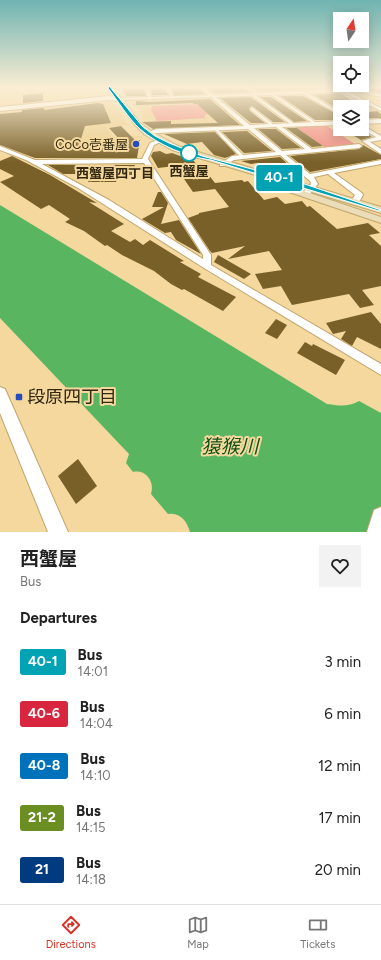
<!DOCTYPE html>
<meta charset="utf-8">
<style>
body{margin:0;font-family:Figtree,"Noto Sans JP",sans-serif;background:#f2f2f2;color:#222;height:100vh;display:flex;flex-direction:column;font-size:15px;white-space:nowrap}
*{box-sizing:border-box;margin:0}
p{font-size:13px;color:#767676}
.icon{flex:none;width:22px;height:22px;fill:none;stroke:currentColor;stroke-width:2;stroke-linecap:round;stroke-linejoin:round}
.map{position:relative;height:532px;overflow:hidden}
.details{display:flex;flex-direction:column;background:#fff;flex:1}
.details>*{flex:none}
.badge{padding:0 8px;border-radius:3px;font-size:14px;line-height:26px}
.needle{width:26px;rotate:13deg}
.tools{position:absolute;left:333px;top:12px;display:grid;gap:8px}
.tools a{display:grid;place-items:center;width:36px;height:36px;border-radius:0px;background:#fff;box-shadow:0 2px 10px #0003;font-size:20px}
.map>.badge{position:absolute;translate:-50% -50%;box-shadow:0 0 0 2px #fff}
h2{padding:0 20px;font-size:15px;line-height:36px}
.round{display:grid;place-items:center;flex:none;width:42px;height:42px;border-radius:0px;background:#f2f2f2}
.head{display:flex;align-items:center;justify-content:space-between;height:68px;padding:0 20px}
h1{font-size:19px;font-weight:700;line-height:30px}
ul{padding:0;list-style:none}
li{display:flex;align-items:center;gap:12px;height:52px;padding:0 20px}
li div{flex:1}
li b{display:block;font-size:15px}
li em{font-style:normal}
li .badge{min-width:44px;font-weight:700;text-align:center}
.menu{display:flex;justify-content:space-around;align-items:center;height:56px;border-top:1px solid #e0e0e0;background:#fff;font-size:11px;color:#767676}
.menu a{display:grid;justify-items:center;gap:2px}
.menu .selected{color:#d93025}
.map>svg:first-child{display:block}
.built{fill:#edce8c}
.green{fill:#f08a82}
.water{fill:#5ab561}
.building{fill:#796028}
.lines{fill:none;stroke-linecap:round;stroke-linejoin:round}
.service-far1-casing{stroke:#c0a56c;stroke-width:3.5}
.service-casing{stroke:#c0a56c;stroke-width:4.5}
.pedestrian-casing{stroke:#c0a56c;stroke-width:2}
.minor-casing{stroke:#c0a56c;stroke-width:2}
.tertiary-casing{stroke:#c0a56c;stroke-width:2}
.secondary-casing{stroke:#c0a56c;stroke-width:2}
.service-far1{stroke:#fff;stroke-width:2.5}
.service{stroke:#fff;stroke-width:3}
.pedestrian{fill:#fff;fill-rule:evenodd}
.minor{fill:#fff;fill-rule:evenodd}
.tertiary{fill:#fff;fill-rule:evenodd}
.secondary{fill:#ebddb7;fill-rule:evenodd}
.line{fill:#00a3b4;stroke:#fff}
.poi-dot{fill:#264dbc;stroke:#f4d89e;stroke-width:1.5}
.stop-dot{fill:#fff;stroke:#00a3b4;stroke-width:2}
.labels{text-anchor:middle;dominant-baseline:central;stroke-width:4;stroke-linejoin:round;paint-order:stroke}
.far-poi-label{font-size:13px;fill:#332811;stroke:#f4d89e;text-anchor:end}
.far-stop-label{font-size:13px;font-weight:bold;fill:#332811;stroke:#f4d89e}
.far-neighbourhood-label{font-size:13px;font-weight:bold;fill:#332811;stroke:#f4d89e}
.near-poi-label{font-size:18px;fill:#332811;stroke:#f4d89e;text-anchor:start}
.near-water-label{font-size:19px;font-style:italic;fill:#0f5018;stroke:#f4d89e}
</style>
<div class="map">
<svg width="381" height="532" viewBox="0 0 381 532">
<rect width="100%" height="100%" fill="#f4d89e"/>
<g class="built">
<polygon points="206,97 212,99 244,126 156,130 150,126 155,123 151,119 145,120 133,101"/>
<polygon points="108,102 114,103 128,125 106,127 114,137 141,136 143,138 52,141 0,132 0,113"/>
</g>
<g class="green">
<polygon points="198,104 208,114 204,116 206,118 157,121 151,110 152,106"/>
<polygon points="324,124 358,146 326,148 294,126"/>
</g>
<path class="water" d="M0,205L327,404C340,406 348,407 359,401L381,413V532H190C187,521 180,512 168,514L151,494C155,482 146,469 133,472L126,463L129,454L0,318Z"/>
<g class="building">
<polygon points="119,87 144,87 146,96 127,96"/>
<polygon points="150,87 165,87 168,95 152,95"/>
<polygon points="171,87 198,87 204,94 174,95"/>
<polygon points="207,87 244,87 249,92 214,93"/>
<polygon points="252,87 332,87 333,88 258,91"/>
<polygon points="354,87 381,88 381,93"/>
<polygon points="43,93 43,101 23,103 23,95"/>
<polygon points="340,93 355,103 340,104 340,110 314,95"/>
<polygon points="280,96 303,96 340,116 340,120 315,120"/>
<polygon points="251,97 285,122 273,122 252,106 249,108 250,111 265,123 251,123 220,98"/>
<polygon points="260,97 271,97 307,121 294,122"/>
<polygon points="210,99 240,125 153,129 142,122 171,121 171,124 218,123 197,104 193,104 193,103 136,105 136,101 150,102"/>
<polygon points="98,103 103,104 111,123 85,126 80,142 120,140 109,128 121,126 135,140 140,140 137,158 35,158 0,145 0,114 22,112 22,110 44,108 44,110"/>
<polygon points="362,108 368,112 377,111 381,114 381,118 362,118"/>
<polygon points="286,128 297,128 323,146 312,147"/>
<polygon points="258,129 276,129 301,148 282,149"/>
<polygon points="342,129 360,129 372,137 361,140"/>
<polygon points="247,131 272,151 244,153 222,132"/>
<polygon points="215,132 236,154 225,158 214,155 202,142 187,144 164,134"/>
<polygon points="363,145 381,155 381,159 310,172 290,156 359,149"/>
<polygon points="160,151 166,154 172,153 194,161 203,174 208,174 215,183 242,180 244,182 248,181 264,200 277,197 285,204 302,201 307,207 310,206 337,229 368,223 380,233 369,235 381,246 381,286 362,290 374,305 360,308 349,294 292,305 281,286 263,289 255,274 282,270 269,251 228,259 245,246 212,253 210,251 188,218 199,214 199,213 229,207 215,189 193,192 175,166 158,168 151,156 153,152"/>
<polygon points="12,156 50,175 97,203 89,202 124,224 111,231 130,242 135,239 143,245 150,240 184,261 180,262 201,274 198,277 236,297 223,311 184,289 182,290 171,284 154,271 122,255 107,245 105,246 84,231 65,222 70,219 49,205 41,209 0,182 14,176 0,169 0,161"/>
<polygon points="280,157 299,174 289,176 260,166 257,163 251,164 241,161"/>
<polygon points="48,165 135,165 132,175 118,175 116,182 88,182 92,174 63,174"/>
<polygon points="158,192 161,192 168,203 161,224 179,220 201,254 176,240 171,232 165,233 142,219 164,207 152,207"/>
<polygon points="218,255 251,274 244,279 214,262"/>
<polygon points="371,312 381,324 381,349 357,337 352,346 341,339 346,331 333,334 326,323"/>
<polygon points="276,319 287,325 277,339 265,333"/>
<polygon points="305,342 312,346 313,344 345,360 336,375 297,353"/>
<polygon points="78,459 97,486 76,504 58,476"/>
</g>
<g class="lines">
<defs>
<g id="service-far1">
<polyline points="147,87 150,99"/>
<polyline points="168,87 172,98"/>
<polyline points="247,87 257,94"/>
<polyline points="272,94 316,124"/>
<polyline points="253,95 294,125"/>
<polyline points="252,109 273,126"/>
<polyline points="215,128 223,137"/>
</g>
<polyline id="service" points="222,136 243,157"/>
<polygon id="pedestrian" points="345,88 351,88 381,95 381,97 351,90 344,90"/>
<g id="minor">
<path d="M199,87H204L213,95L336,89L335,87H339L381,108V111L340,91L309,94L340,112V115L303,94L216,97L250,125L340,121V125L282,127L312,149L359,144L362,146L359,148L286,155L310,174L381,160V164L334,173L362,193L363,195L358,204H355L351,202L355,195L328,174L314,177L318,184L308,196H305L301,194L311,184L310,181L280,155L234,160L224,166H220V164L232,156L276,152L248,129L157,133L148,135L145,133L157,129L244,126L211,97L119,100L117,99L119,98L208,95ZM276,127L305,149L282,151L254,128Z"/>
<polygon points="381,119 381,123 362,124 362,120"/>
<polygon points="362,125 381,136 381,140 370,142 381,149 381,154 362,141 376,137 362,129"/>
<path d="M160,139L163,141L154,145L148,159L211,255V265L381,364V375L204,268L78,188L26,160L0,150V146L35,160L142,159L150,143ZM144,163L203,255V259L109,200L42,164Z"/>
</g>
<g id="tertiary">
<polygon points="109,96 122,99 119,101 109,100 0,111 0,107"/>
<polygon points="0,387 5,389 68,532 48,532 0,413"/>
<polygon points="381,507 381,532 367,532 374,510"/>
</g>
<g id="secondary">
<polygon points="106,87 112,87 125,102 139,122 151,131 178,146 381,207 381,213 172,150 145,135 134,124 121,104"/>
<polygon points="283,184 381,217 381,223 280,189 278,187"/>
</g>
</defs>
<use href="#service-far1" class="service-far1-casing"/>
<use href="#service" class="service-casing"/>
<use href="#pedestrian" class="pedestrian-casing"/>
<use href="#minor" class="minor-casing"/>
<use href="#tertiary" class="tertiary-casing"/>
<use href="#secondary" class="secondary-casing"/>
<use href="#service-far1" class="service-far1"/>
<use href="#service" class="service"/>
<use href="#pedestrian" class="pedestrian"/>
<use href="#minor" class="minor"/>
<use href="#tertiary" class="tertiary"/>
<use href="#secondary" class="secondary"/>
</g>
<linearGradient id="sky" x2="0" y2="1"><stop stop-color="#6fb4b2"/><stop offset="0.54" stop-color="#faedd3"/><stop offset="1" stop-color="#faedd3" stop-opacity="0"/></linearGradient>
<rect width="381" height="162" fill="url(#sky)"/>
<path class="line" d="M109,86L143,127L155,136L169,143L202,156L290,179L381,210L379,211L211,160C187,157 158,145 140,129C128,118 118,101 108,88Z"/>
<g class="poi-dot">
<circle cx="136" cy="144" r="4"/>
<rect x="15" y="393" width="8" height="8" rx="2"/>
</g>
<circle class="stop-dot" cx="189" cy="153" r="8"/>
<g class="labels">
<g class="far-poi-label">
<text x="128" y="144">CoCo壱番屋</text>
</g>
<g class="far-stop-label">
<text x="189" y="171">西蟹屋</text>
</g>
<g class="far-neighbourhood-label">
<text x="115" y="173">西蟹屋四丁目</text>
</g>
<g class="near-poi-label">
<text x="27" y="397">段原四丁目</text>
</g>
<g class="near-water-label">
<text x="230" y="446">猿猴川</text>
</g>
</g>
</svg>
<div class="tools">
<a><svg class="needle" viewBox="-14 -14 28 28"><path d="M0-13l5 13h-10z" fill="#e53935"/><path d="M0 13l5-13h-10z" fill="#767676"/></svg></a>
<a><svg class="icon" aria-label="locate" viewBox="0 0 24 24"><circle cx="12" cy="12" r="6"/><path d="M12 2v4M12 18v4M2 12h4M18 12h4"/></svg></a>
<a><svg class="icon" aria-label="layers" viewBox="0 0 24 24"><path d="M12 4l9 5-9 5-9-5zM3 14l9 5 9-5"/></svg></a>
</div>
<b class="badge" style="left:279px;top:178px;background:#00a3b4;color:#fff">40-1</b>
</div>
<section class="details">
<div class="head"><div><h1>西蟹屋</h1><p>Bus</p></div><a class="round"><svg class="icon" aria-label="heart" viewBox="0 0 24 24"><path d="M12 20l-8-8c-3-5 5-10 8-4 3-6 11-1 8 4z"/></svg></a></div>
<h2>Departures</h2>
<ul>
<li><span class="badge" style="background:#00a3b4;color:#fff">40-1</span><div><b>Bus</b><p>14:01</p></div><em>3 min</em></li>
<li><span class="badge" style="background:#d7263d;color:#fff">40-6</span><div><b>Bus</b><p>14:04</p></div><em>6 min</em></li>
<li><span class="badge" style="background:#0072bc;color:#fff">40-8</span><div><b>Bus</b><p>14:10</p></div><em>12 min</em></li>
<li><span class="badge" style="background:#6b8e23;color:#fff">21-2</span><div><b>Bus</b><p>14:15</p></div><em>17 min</em></li>
<li><span class="badge" style="background:#003b80;color:#fff">21</span><div><b>Bus</b><p>14:18</p></div><em>20 min</em></li>
</ul>
</section>
<nav class="menu">
<a class="selected"><svg class="icon" aria-label="directions" viewBox="0 0 24 24"><path d="M12 3l9 9-9 9-9-9zM9 14v-3h6M13 9l2 2-2 2"/></svg>Directions</a>
<a><svg class="icon" aria-label="map" viewBox="0 0 24 24"><path d="M3 6l6-2 6 2 6-2v14l-6 2-6-2-6 2zM9 4v14M15 6v14"/></svg>Map</a>
<a><svg class="icon" aria-label="tickets" viewBox="0 0 24 24"><path d="M3 7h18v10H3zM15 7v10"/></svg>Tickets</a>
</nav>
